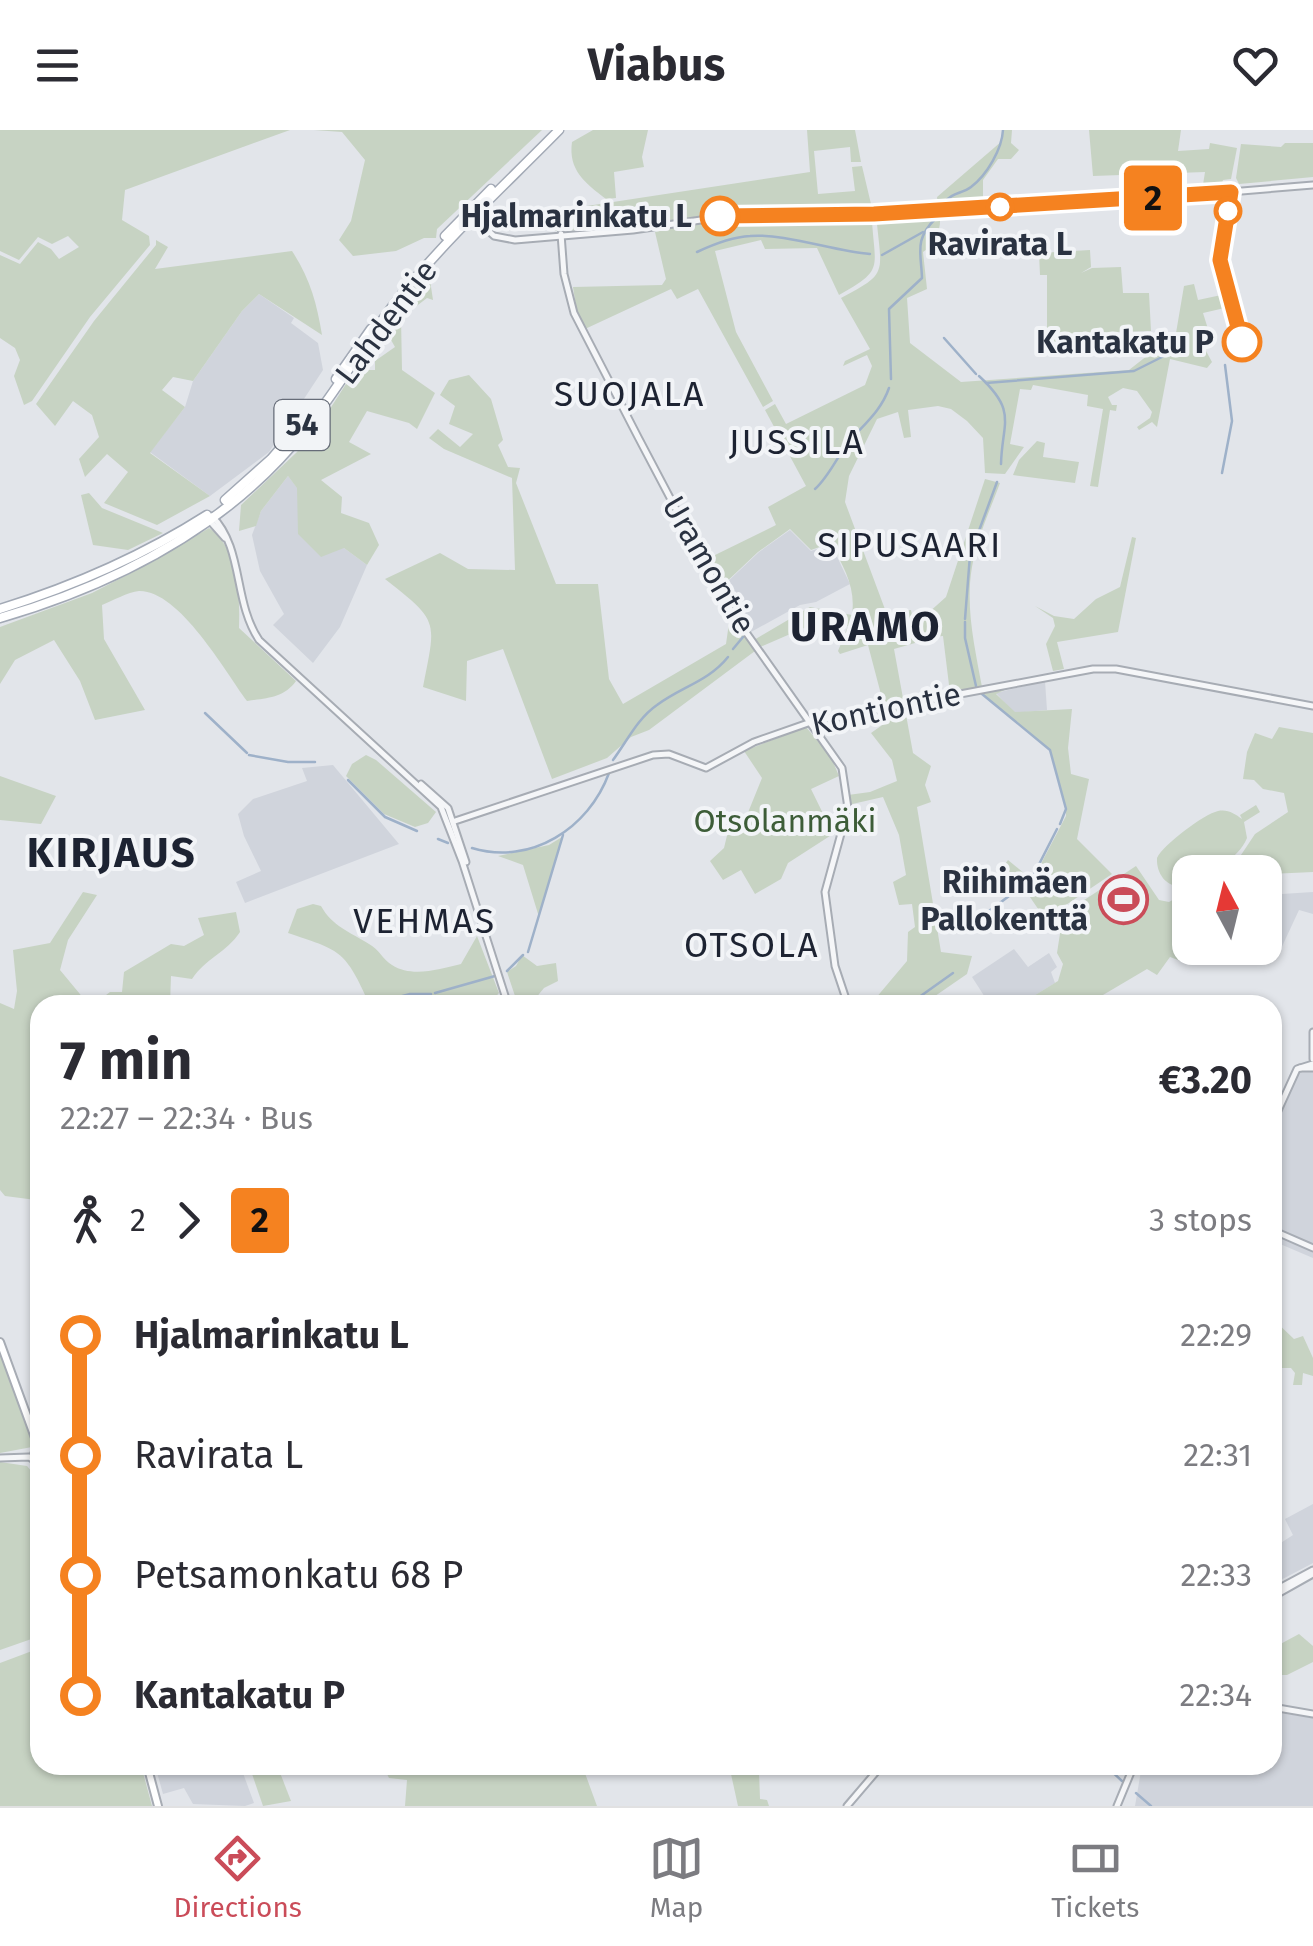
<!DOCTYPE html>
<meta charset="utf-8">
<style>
body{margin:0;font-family:"Fira Sans",sans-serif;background:#f2f2f3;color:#2b2b33;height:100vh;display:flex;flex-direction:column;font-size:38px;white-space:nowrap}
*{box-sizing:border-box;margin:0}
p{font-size:32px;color:#7c7c81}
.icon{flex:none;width:55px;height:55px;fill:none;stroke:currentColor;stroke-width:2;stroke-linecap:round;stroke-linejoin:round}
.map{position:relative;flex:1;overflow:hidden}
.side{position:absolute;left:30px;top:865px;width:1252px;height:780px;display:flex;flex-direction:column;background:#fff;border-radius:30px;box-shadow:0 2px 8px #0004}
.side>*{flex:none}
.badge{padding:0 20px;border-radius:8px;font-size:35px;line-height:65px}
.needle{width:65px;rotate:353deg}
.controls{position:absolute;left:1172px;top:725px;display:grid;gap:20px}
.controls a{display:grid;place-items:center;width:110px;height:110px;border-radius:20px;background:#fff;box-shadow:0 2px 8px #0004;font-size:50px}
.map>.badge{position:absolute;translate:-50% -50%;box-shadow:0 0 0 5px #fff}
.legs{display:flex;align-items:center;gap:15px;height:110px;padding:0 30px;font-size:32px}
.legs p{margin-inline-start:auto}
.overview{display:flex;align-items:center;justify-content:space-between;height:170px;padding:0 30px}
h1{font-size:55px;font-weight:700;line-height:75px}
ul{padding:0 30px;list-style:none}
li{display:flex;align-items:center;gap:35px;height:120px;font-size:38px}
li i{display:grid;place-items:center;width:15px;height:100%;margin:0 12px;background:currentColor}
li i::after{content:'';width:25px;height:25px;margin:-12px;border:8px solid;border-radius:50%;background:#fff}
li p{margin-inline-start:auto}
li:first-child i{background:linear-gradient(#0000 50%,currentColor 0)}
li:last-child i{background:linear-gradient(currentColor 50%,#0000 0)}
header{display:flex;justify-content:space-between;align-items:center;height:130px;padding:0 30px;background:#fff;font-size:45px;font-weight:700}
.tab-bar{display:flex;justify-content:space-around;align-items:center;height:140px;border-top:2px solid #e1e1e2;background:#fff;font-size:28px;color:#7c7c81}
.tab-bar a{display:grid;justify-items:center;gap:5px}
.tab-bar .current{color:#ca4c59}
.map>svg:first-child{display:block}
.built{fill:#d0d4dc}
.green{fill:#c7d3c3}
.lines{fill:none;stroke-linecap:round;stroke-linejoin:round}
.stream{stroke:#9eb1c9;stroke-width:2.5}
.tertiary-casing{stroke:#a7acb4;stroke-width:9}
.secondary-casing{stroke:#a7acb4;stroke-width:10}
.primary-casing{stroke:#a2a9b5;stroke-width:11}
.tertiary{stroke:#f5f6f8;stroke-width:5}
.secondary{stroke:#fff;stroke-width:6}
.primary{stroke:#fff;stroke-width:8}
.line-1-casing{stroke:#fff;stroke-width:22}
.line-1{stroke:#f58220;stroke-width:15}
.stop-1-dot{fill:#fff;stroke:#f58220;stroke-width:5}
.labels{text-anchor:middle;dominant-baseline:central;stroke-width:8;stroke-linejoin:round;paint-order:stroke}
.shield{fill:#f2f4f7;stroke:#666c78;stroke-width:2.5}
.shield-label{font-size:30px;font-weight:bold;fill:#2a3241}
.stop-label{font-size:32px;font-weight:bold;fill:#2a3241;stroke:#f2f4f7;text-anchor:end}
.street-label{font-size:32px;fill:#2a3241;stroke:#f2f4f7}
.park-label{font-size:32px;fill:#3d5d38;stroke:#f2f4f7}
.poi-label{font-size:32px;font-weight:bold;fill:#2a3241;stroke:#f2f4f7;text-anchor:end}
.neighbourhood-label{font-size:35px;letter-spacing:2.5px;fill:#1d2332;stroke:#f2f4f7}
.district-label{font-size:42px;font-weight:bold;letter-spacing:2.5px;fill:#1d2332;stroke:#f2f4f7}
</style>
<header><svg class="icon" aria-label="menu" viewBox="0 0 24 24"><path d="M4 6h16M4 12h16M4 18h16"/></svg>Viabus<svg class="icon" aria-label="heart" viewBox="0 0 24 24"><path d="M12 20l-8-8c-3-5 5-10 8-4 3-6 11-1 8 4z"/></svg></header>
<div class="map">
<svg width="1313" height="1676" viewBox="0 0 1313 1676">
<rect width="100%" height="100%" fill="#e2e5ea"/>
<g class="built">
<polygon points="259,164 294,188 291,193 318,213 323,240 269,322 210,366 150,322 185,277 193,251 242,181"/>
<polygon points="288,346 344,418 367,435 340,497 313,533 273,495 284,484 260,441 252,405 261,381"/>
<polygon points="790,400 811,421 831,414 850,454 816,472 800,475 751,502 722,457 759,422"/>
<polygon points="1045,551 1047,580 1014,583 996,563"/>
<polygon points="333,635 399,714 245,773 236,752 261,741 244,706 238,684 253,669 307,651 302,638"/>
<polygon points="1313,762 1313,784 1299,780 1279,823 1265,817 1265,765"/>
<polygon points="1014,819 1028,837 1049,823 1057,837 1051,842 1055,853 1019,875 1014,870 1007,875 990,875 972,847"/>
<polygon points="1313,933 1313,1128 1273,1111 1273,985 1293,939"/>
<polygon points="1313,1374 1313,1433 1273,1454 1273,1418 1293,1405 1285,1389"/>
<polygon points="1273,1582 1313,1588 1313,1676 1135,1676 1142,1635 1272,1635"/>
<polygon points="155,1635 240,1635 254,1673 245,1676 193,1674 184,1658 163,1664"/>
</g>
<g class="green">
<polygon points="0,0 290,0 125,60 122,90 149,106 150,115 90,187 32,271 24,275 14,246 20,230 15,218 0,208 0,125 20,134 38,112 51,119 59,129 79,117 68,106 52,114 38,107 19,130 0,121"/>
<polygon points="314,0 542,0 437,99 436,108 424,108 396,121 353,126 339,110 351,91 365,30 342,2"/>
<path d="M593,0H648L642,27L644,37L614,42L616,68L606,69C585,53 568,40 572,12Z"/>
<polygon points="807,0 855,0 861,32 851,32 850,17 814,21 818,64 855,61 852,37 862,36 871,74 868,79 714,84 615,99 554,101 562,92 567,79 810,42"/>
<polygon points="1003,0 1012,0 1011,13 1019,20 1011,29 998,29 983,50 983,73 938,75 937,67 1002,11"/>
<polygon points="1089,0 1181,0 1178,21 1209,19 1210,13 1237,18 1231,49 1223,50 1221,57 1202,61 1205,42 1093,46"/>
<polygon points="1285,13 1313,13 1313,47 1239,54 1236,48 1241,14 1281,17"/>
<path d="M866,86L872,91C875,139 884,140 839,165L817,118L765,119L761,110L715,121L736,202L773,271L763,277L698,159L677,169L671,159L585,199L577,183L573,157L662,155L666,149L655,102C722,80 797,89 866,86Z"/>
<path d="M885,86L898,90L940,87C941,100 935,115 923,122L927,159L907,168L910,213L961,252L1129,240L1176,203L1184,156L1194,154L1198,170L1226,164L1229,177L1203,183L1208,199L1200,210L1212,232L1207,238L1170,229L1157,297L1152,292L1139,300L1137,297L1150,288L1152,282L1137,261L1123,258L1108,267L1112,275H1117L1116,281L1110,280L1098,357L1090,356L1103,279L1087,276L1088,265L1033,255L1031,260L1020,259L1010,314L1024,317L1005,344L985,343L983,308L967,291L951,279L938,276L908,280L911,307L904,308L898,282L877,289L849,346L845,372L886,482L911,480L912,485L915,513L894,519L913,623L931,636L925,655L931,672L917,677L941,822L972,826L967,844L922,875H870L907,831L908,802L915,797L912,774L899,775L893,752L906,745L899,705L883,667L848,675V665L870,662L897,651L892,630L871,603L888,591L868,515L840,524L838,521L848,496L818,492L760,517L754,510L810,477L852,485C856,457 844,438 831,413L811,420L790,399L758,422L721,457L698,414L704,410L713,426L776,395L768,377L806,356L765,280L775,274L786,294L865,255L872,236L867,225L843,236L845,231L870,219L841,168C887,144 882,144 877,94Z"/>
<path d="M156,110L168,117L155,139L292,121C310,148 317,174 322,205L259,164L242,181L193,251L173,247L162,260L185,277L150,323L210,366L157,395L104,373L128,342L107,324L85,347L79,329L99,307L92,285L73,271L55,296L36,274L94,191L156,115Z"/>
<polygon points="1090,120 1091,137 1081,143 1092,138 1121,137 1123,163 1149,163 1151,201 1084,203 1082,221 1047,220 1047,145 1040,145 1039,123"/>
<polygon points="430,150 433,170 427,168 401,188 402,240 435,263 417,299 409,293 367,281 349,312 371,324 321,350 342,367 341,383 369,393 379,415 367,435 344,418 321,427 298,404 297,358 288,346 261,381 256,396 239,401 241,375 297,322 326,285 355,240 375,240 375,231 395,217 386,201 414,158"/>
<path d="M469,245L491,269L503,310L498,315L508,337L520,338L516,353L556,454H598L609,549L623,574L726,514L730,486L755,521L649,600L631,607L607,628L552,649L503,519L467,531L466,571L423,557C436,490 440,492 385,449L440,423L468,439L515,440L512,348L444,319L429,308L438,299L460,317L473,304L449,294L455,276L440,265L449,250Z"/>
<polygon points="1037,311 1045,313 1043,327 1079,332 1075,353 1013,345 1019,330"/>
<path d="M985,349L1000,353C990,380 977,408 972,437C965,477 975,518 982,557L950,563L943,506L920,508L918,485L927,484L946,467Z"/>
<polygon points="89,363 102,378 163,403 128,420 93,415 81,365"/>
<path d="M209,398C239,419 240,464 239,498L296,551C284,568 267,568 247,571C225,541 179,460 139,461C128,462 112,471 102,475L104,509L145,580L95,590L80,551L54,510L15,530L0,554V497L92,463L152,432Z"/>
<polygon points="1132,407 1136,408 1118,502 1057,512 1064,539 1053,541 1046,514 1055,496 1053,488 1035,476 1054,486 1074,489 1096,469 1120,457"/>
<polygon points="1007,559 996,564 1015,582 1072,579 1068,618 1071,644 1089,649 1077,709 1112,744 1045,789 1021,754 1003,737 1008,730 1031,749 1034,747 1066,686 1066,679 1050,620 982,564"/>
<polygon points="806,597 831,627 839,646 811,659 833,704 788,733 781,749 755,764 741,740 723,750 710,731 724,718 732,685 747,685 762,648 744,621"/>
<polygon points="1279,597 1313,603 1313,742 1269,744 1268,758 1265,759 1265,742 1216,742 1241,725 1255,704 1288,682 1284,663 1263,659 1254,650 1243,649 1247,622 1255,603 1272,609"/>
<polygon points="366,625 376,630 436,682 428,693 415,697 384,684 346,646 352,634"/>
<polygon points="0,646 56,666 41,694 0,690"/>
<path d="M1256,675L1260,682L1244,692L1247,708C1238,730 1212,742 1190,742V754C1171,762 1156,747 1157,728C1163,715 1204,684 1218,681C1228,679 1235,684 1242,689L1240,685Z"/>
<polygon points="562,707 539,787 523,735 498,726 549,715"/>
<polygon points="1136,736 1159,770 1169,772 1190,760 1190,818 1198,818 1189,834 1170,827 1157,845 1147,839 1086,875 1019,875 1058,851 1063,834 1057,823 1063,784"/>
<polygon points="83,762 97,765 68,810 60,840 89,875 40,875 40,1062 36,1070 5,1066 0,1060 0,873 14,879 17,861 13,820 50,813"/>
<path d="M313,774L321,776C332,796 350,802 369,814C379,819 383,830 392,835C412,848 440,839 461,834L477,806L499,863L490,873L481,867L465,866L453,875H354L367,869C345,820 339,820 288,803L297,779Z"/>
<path d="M236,782L240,802C227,822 205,829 192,849L171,846L170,875H93L110,862H122L124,842L171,814L184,816L204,805L198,788Z"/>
<polygon points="522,825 537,836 556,833 558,851 544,858 530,875 518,875 507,842 516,836"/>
<polygon points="1274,1190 1294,1209 1303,1206 1313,1228 1313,1246 1303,1243 1302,1255 1293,1255 1295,1243 1291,1238 1282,1238 1273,1252"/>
<polygon points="0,1224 34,1310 32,1317 0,1323"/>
<polygon points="0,1332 27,1336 37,1348 40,1360 40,1506 0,1520"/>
<polygon points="1299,1504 1313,1516 1313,1532 1287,1545 1273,1545 1273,1518"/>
<polygon points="40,1518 40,1635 141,1635 152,1676 0,1676 0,1533"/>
<polygon points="249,1635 277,1635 291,1671 263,1676"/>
<polygon points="413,1635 582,1635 597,1676 405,1676 407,1650 389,1648 387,1644"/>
<polygon points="729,1635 743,1635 759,1641 760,1669 767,1670 769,1676 738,1676"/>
</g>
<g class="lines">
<g class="stream">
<path d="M944,73C952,62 962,64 971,57C987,45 1002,19 1003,0"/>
<path d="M697,122C714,114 731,107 750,106C785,103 833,121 870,124"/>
<polyline points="882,125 923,102"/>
<polyline points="944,208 976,244"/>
<path d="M979,246C1018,282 1002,292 1001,334"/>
<path d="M891,249L889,179L922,148C921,121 914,110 936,88"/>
<polyline points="986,253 1134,241 1168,224 1179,223"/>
<polyline points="1222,343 1232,291 1225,235"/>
<path d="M815,359C827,348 835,332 844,318C860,297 880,284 889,258"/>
<polyline points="965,489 970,425 997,352"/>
<polyline points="965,492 965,508 976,556"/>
<polyline points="733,519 743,507"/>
<polyline points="982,564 1050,620 1066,679 1060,694"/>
<polyline points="205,583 247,623"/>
<polyline points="249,625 288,632 315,632"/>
<path d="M613,630C627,611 638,588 657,575C681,557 709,551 728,527"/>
<polyline points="348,650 385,687 417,701"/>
<polyline points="438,709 448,713"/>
<path d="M472,718C531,736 589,698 609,643"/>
<polyline points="1031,750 1057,699"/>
<polyline points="966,798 1028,752"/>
<polyline points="528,822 563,705"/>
<polyline points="507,841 523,825"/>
<polyline points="435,863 495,846"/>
<polyline points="369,875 410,864 431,864"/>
<polyline points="908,875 953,843"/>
<polyline points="1105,1635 1122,1651"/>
<polyline points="1136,1663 1151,1676"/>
</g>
<defs>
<g id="tertiary">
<polyline points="473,87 494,106 515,110 633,100 728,86 874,83 1157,68 1313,55"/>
<polyline points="561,104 564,144 574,183 638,307 726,474 842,638 848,678 825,762 835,836 848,875"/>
<path d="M212,386C244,419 233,471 259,510L441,677L462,731L508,875"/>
<polyline points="209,390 225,408"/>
<polyline points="421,654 448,678 466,732"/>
<polyline points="455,691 653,625 669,624 706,638 754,612 811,592 1093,539 1116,539 1313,576"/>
<polyline points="1313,902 1313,929"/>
<polyline points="1300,938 1313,938"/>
<polyline points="1272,994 1297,939 1313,934"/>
<polyline points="1272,1100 1313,1118"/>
<polyline points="0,1328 29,1327 36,1331"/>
<polyline points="1272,1462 1313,1440"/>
<polyline points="1272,1467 1313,1444"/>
<polyline points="1272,1577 1313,1584"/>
<polyline points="847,1676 882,1635"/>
<polyline points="1117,1676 1134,1635"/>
</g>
<g id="secondary">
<polyline points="0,1212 38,1316"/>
<polyline points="40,1315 34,1324 40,1333"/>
<polyline points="147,1635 158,1676"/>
</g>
<g id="primary">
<polyline points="445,106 491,59"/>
<polyline points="336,249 371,199"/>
<polyline points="225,370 271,329 316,277"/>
<path d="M0,479C74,456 141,427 207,385"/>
<path d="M0,488C116,454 229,396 305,300C340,257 367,207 402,164C450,105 506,54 559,0"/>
</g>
</defs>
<use href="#tertiary" class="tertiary-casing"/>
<use href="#secondary" class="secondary-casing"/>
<use href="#primary" class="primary-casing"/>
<use href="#tertiary" class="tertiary"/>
<use href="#secondary" class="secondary"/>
<use href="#primary" class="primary"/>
</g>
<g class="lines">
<defs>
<polyline id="line-1" points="720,86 874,84 1231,62 1220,130 1242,212"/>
</defs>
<use href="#line-1" class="line-1-casing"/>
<use href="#line-1" class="line-1"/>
</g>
<defs>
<symbol id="stadium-ring" viewBox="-11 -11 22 22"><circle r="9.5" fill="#f2f4f7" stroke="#ca4c59" stroke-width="1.5"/><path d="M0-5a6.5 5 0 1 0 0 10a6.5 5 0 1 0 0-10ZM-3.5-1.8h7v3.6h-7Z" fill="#ca4c59"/></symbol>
</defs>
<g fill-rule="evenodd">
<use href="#stadium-ring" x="1096" y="742" width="55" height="55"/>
</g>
<g class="stop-1-dot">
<circle cx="1000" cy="77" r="12"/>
<circle cx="1228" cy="81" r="12"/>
<circle cx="720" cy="86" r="18"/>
<circle cx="1242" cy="212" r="18"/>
</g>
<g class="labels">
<rect class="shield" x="274.5" y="270" width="55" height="50" rx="8"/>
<g class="shield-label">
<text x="302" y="295">54</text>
</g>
<g class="stop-label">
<text x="692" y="86">Hjalmarinkatu L</text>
<text x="1000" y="114" text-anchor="middle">Ravirata L</text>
<text x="1214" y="212">Kantakatu P</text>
</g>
<g class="street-label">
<text transform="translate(386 192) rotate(-53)">Lahdentie</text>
<text transform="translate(709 435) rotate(60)">Uramontie</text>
<text transform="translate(886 579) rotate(-12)">Kontiontie</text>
</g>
<g class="park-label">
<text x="785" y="691">Otsolanmäki</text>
</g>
<g class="poi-label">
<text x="1088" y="752">Riihimäen<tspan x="1088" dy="37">Pallokenttä</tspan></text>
</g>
<g class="neighbourhood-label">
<text x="630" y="264">SUOJALA</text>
<text x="797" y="312">JUSSILA</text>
<text x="910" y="415">SIPUSAARI</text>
<text x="425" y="791">VEHMAS</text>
<text x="752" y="815">OTSOLA</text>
</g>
<g class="district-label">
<text x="866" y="497">URAMO</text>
<text x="112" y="723">KIRJAUS</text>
</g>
</g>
</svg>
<div class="controls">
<a><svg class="needle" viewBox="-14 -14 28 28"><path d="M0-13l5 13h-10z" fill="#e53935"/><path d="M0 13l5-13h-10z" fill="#7c7c81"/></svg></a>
</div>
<b class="badge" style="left:1153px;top:68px;background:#f58220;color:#111">2</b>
<section class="side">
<div class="overview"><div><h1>7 min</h1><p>22:27 – 22:34 · Bus</p></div><b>€3.20</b></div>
<div class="legs"><svg class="icon" aria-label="walk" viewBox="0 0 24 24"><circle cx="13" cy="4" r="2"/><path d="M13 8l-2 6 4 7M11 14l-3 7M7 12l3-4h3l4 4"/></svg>2<svg class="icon" aria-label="forward" viewBox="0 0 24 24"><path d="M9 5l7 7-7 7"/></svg><b class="badge" style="background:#f58220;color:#111">2</b><p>3 stops</p></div>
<ul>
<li><i style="color:#f58220"></i><b>Hjalmarinkatu L</b><p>22:29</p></li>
<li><i style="color:#f58220"></i><span>Ravirata L</span><p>22:31</p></li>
<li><i style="color:#f58220"></i><span>Petsamonkatu 68 P</span><p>22:33</p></li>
<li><i style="color:#f58220"></i><b>Kantakatu P</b><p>22:34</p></li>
</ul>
</section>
</div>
<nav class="tab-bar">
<a class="current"><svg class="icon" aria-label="directions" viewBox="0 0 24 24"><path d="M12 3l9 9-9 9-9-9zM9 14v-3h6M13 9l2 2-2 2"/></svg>Directions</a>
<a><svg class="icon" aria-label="map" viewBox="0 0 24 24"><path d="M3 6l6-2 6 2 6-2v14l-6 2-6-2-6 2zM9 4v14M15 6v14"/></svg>Map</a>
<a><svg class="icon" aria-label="tickets" viewBox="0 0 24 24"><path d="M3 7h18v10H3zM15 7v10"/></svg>Tickets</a>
</nav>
